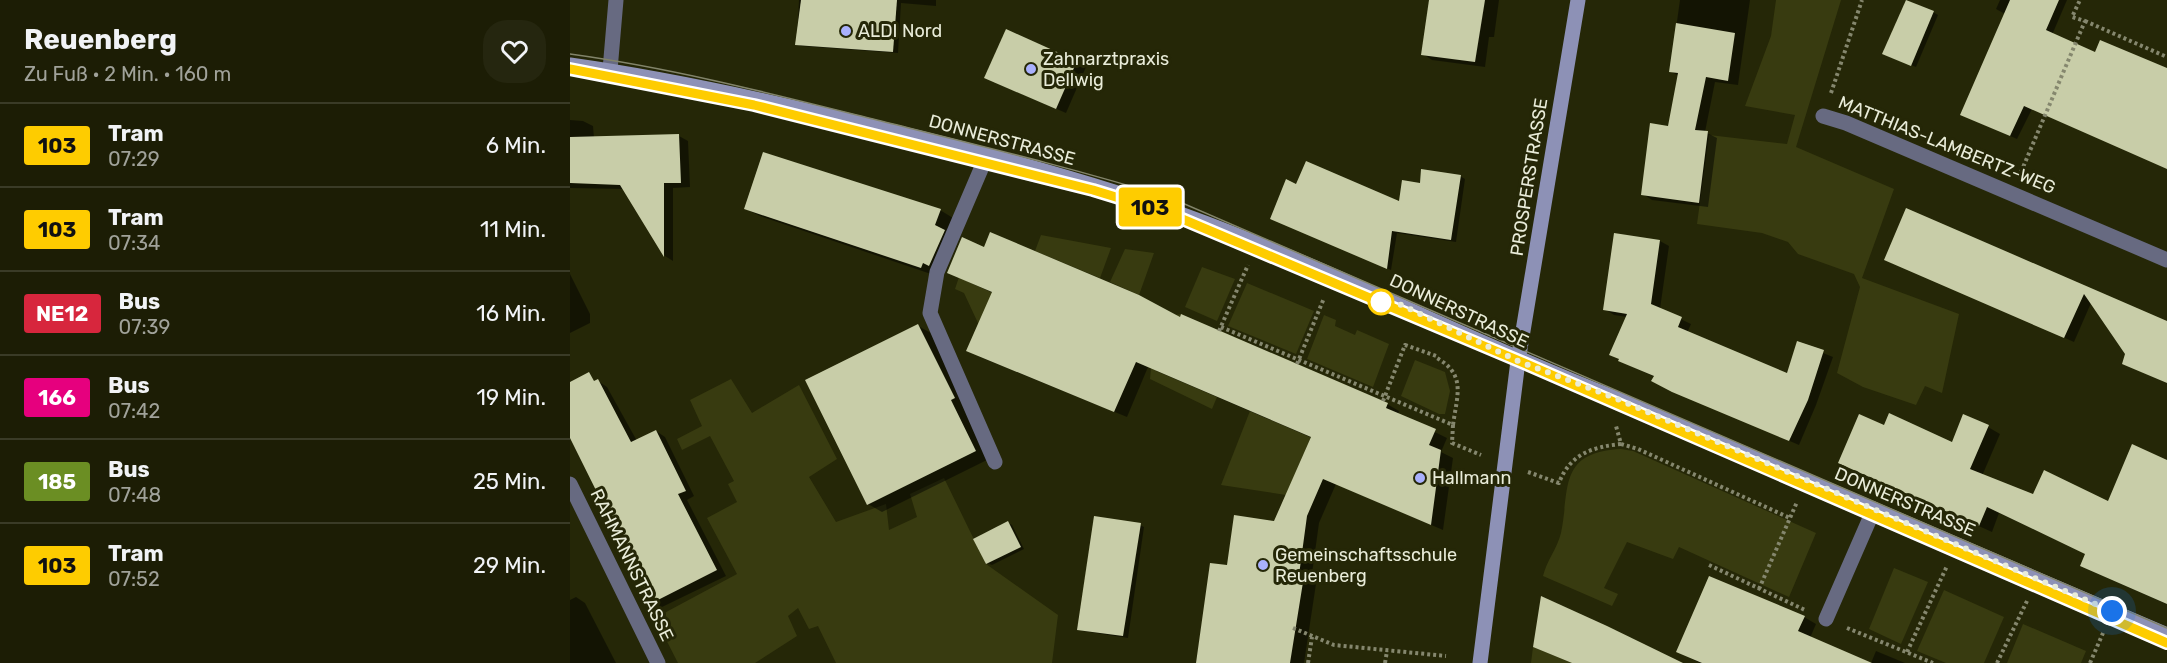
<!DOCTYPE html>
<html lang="de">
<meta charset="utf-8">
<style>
body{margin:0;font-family:Rubik,sans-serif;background:#25260f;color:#f1f3f6;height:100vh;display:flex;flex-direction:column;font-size:22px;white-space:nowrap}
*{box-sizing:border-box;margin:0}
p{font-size:20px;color:#a0a29a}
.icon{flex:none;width:33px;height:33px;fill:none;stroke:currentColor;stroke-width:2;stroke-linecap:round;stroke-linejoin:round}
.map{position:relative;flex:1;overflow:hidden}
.panel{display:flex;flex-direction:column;background:#1c1d05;width:570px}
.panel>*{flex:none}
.badge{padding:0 12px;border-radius:4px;font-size:21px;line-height:39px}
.you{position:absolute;width:30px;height:30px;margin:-15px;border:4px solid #fff;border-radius:50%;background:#1a73e8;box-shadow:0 0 0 9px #1a73e833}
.map>.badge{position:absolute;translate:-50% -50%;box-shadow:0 0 0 3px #fff}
.round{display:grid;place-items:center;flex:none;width:63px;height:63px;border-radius:24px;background:#25260f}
.headline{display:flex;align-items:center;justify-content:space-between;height:102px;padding:0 24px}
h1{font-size:28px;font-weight:700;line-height:45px}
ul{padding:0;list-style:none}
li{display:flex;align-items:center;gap:18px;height:84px;padding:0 24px;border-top:2px solid #3a3b27}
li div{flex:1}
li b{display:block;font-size:22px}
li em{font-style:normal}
li .badge{min-width:66px;font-weight:700;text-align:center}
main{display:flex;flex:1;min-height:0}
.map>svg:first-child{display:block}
.green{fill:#383b10}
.shadow{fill:#0007}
.building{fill:#c8cda8}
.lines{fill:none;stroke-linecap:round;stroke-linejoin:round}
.path{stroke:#85876e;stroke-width:4;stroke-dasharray:3 3;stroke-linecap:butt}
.service{stroke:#676a81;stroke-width:15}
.minor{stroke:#676a81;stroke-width:15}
.secondary{stroke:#8d91b6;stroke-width:15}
.tram{stroke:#82846a;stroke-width:1.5}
.line-casing{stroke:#fff;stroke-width:14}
.line{stroke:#fecc00;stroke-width:9}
.walk{stroke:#e9ecd9;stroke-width:6;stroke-dasharray:0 10.8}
.poi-dot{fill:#a9b0fc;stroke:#252707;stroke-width:2}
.stop-dot{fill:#fff;stroke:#fecc00;stroke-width:3}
.labels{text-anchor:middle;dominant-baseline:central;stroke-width:6;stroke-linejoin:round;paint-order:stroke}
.poi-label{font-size:18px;fill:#e9ecd9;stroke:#252707;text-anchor:start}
.street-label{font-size:18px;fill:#e9ecd9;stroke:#252707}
</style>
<main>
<section class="panel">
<div class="headline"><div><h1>Reuenberg</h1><p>Zu Fuß · 2 Min. · 160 m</p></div><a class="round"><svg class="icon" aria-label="heart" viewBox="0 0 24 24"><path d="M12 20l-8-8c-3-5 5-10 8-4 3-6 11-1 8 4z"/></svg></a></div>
<ul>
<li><span class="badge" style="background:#fecc00;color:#111">103</span><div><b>Tram</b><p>07:29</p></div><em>6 Min.</em></li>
<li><span class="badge" style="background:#fc0;color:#111">103</span><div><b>Tram</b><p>07:34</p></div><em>11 Min.</em></li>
<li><span class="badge" style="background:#d7263d;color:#fff">NE12</span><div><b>Bus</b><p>07:39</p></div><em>16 Min.</em></li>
<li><span class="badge" style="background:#e6007e;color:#fff">166</span><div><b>Bus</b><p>07:42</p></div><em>19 Min.</em></li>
<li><span class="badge" style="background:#6b8e23;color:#fff">185</span><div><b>Bus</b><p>07:48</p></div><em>25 Min.</em></li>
<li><span class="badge" style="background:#fecc00;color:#111">103</span><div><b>Tram</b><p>07:52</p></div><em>29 Min.</em></li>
</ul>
</section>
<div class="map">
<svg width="1597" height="663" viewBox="0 0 1597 663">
<rect width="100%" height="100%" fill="#252707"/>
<g class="green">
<polygon points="1206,0 1271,0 1226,147 1324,189 1292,278 1389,314 1372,393 1355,386 1346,405 1293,387 1267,373 1290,287 1284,274 1228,254 1218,242 1192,233 1127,224 1139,135 1217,144 1225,115 1175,106 1201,36"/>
<polygon points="471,235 541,248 530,278 465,251"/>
<polygon points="555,249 584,253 569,295 540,282"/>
<polygon points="632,267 665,279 647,321 615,307"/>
<polygon points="391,271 399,282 473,315 461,346 408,323 394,293 385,289"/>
<polygon points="677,283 744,311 726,354 658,326"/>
<polygon points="611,314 586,371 647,397 642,409 580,379 581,368 605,315"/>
<polygon points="754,315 766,320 765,326 785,335 787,330 819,344 803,387 737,359"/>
<polygon points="845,360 875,372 880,391 875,414 869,414 831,396"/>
<polygon points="161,379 182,413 229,385 267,459 239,477 266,522 316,504 319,530 347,517 340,494 374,478 416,564 488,615 482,663 266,663 248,626 239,629 228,608 218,616 227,636 185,663 108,663 85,618 167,574 137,518 167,502 158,484 164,481 140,436 112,450 107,439 132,426 120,400"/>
<polygon points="680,411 741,437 716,495 651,485"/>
<path d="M1051,449L1063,451L1246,533L1219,597L1109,547L1103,559L1057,542L1034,588L1048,594L1042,606L973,576C977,560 987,549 991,533C1000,489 988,452 1051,449Z"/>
<polygon points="1324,568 1358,582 1331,644 1299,629"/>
<polygon points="1374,590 1434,617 1414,663 1376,663 1347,651"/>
<polygon points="1453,624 1516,651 1511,663 1437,663"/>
<polygon points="963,647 1002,663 961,663"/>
</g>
<g class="shadow">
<polygon points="229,0 366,0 366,6 331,3 328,53 231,46 227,44"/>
<polygon points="860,0 929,0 924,37 919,37 915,67 862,60 853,54"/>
<polygon points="1110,0 1180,0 1168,85 1145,82 1135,132 1147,138 1138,207 1082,200 1073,194 1100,128 1109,76 1100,71"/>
<polygon points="1430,0 1497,0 1482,35 1526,54 1597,70 1597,167 1462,109 1447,139 1392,115 1435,14 1426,9"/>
<polygon points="1363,12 1368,15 1346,67 1318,56"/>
<polygon points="437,31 516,67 496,113 426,83"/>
<polygon points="0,120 13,121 23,126 24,138 109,136 118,141 120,187 103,188 103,261 95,256 55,189 0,188"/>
<polygon points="890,176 895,179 886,242 827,233 821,270 706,220 727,186 830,203 851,185"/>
<polygon points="176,209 370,210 383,218 364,275 190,216"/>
<polygon points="1336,210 1597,322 1597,383 1563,368 1557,354 1521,303 1504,342 1316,259"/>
<polygon points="1045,234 1090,241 1099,246 1090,309 1121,324 1117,333 1218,375 1228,343 1263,357 1246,405 1229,445 1092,386 1085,377 1050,361 1057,317 1044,315 1035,309"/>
<polygon points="379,273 610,319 817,404 829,411 828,414 877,438 871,452 883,458 873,530 766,484 749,523 741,581 746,584 734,663 626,663 641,565 658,567 705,523 742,438 578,367 557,417 410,357 398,350 423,293"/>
<polygon points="0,274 20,314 20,323 0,333"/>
<polygon points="348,326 361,333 419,459 312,512 298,504"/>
<polygon points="28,381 37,387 67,441 86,431 95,437 124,496 117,500 156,576 92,607 83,602 0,434 0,396"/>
<polygon points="1314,427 1383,444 1418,427 1430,434 1412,476 1464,496 1538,503 1597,462 1597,604 1524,572 1512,565 1517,554 1429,513 1422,532 1282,469"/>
<polygon points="438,523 442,525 454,549 422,565 417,563"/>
<polygon points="570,525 574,527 558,638 513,631 509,629"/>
<polygon points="6,597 15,603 46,663 0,663 0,600"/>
<polygon points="1234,617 1246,624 1240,638 1299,663 1130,663 1108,652"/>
<polygon points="1306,651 1335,663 1301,663"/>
</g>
<g class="building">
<polygon points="231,0 327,0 323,52 225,45"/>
<polygon points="859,0 915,0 905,62 851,55"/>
<polygon points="1336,0 1364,11 1341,66 1312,54"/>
<polygon points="1440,0 1489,0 1476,30 1525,52 1530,40 1597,68 1597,169 1454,106 1440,136 1390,115"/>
<polygon points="1106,23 1165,33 1158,81 1136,77 1125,130 1138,131 1129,203 1071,195 1080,123 1098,126 1108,73 1099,72"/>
<polygon points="436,29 507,61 486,109 414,78"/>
<polygon points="109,134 111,183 94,183 94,257 50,185 0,183 0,137"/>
<polygon points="193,152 371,209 365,225 375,230 359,266 353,263 351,268 174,209"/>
<polygon points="736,161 829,201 832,180 850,183 851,169 891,175 881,240 822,231 817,269 700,219 716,179 726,184"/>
<polygon points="1336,208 1597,321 1597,383 1552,364 1555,354 1514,294 1494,338 1314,260"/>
<polygon points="420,232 569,295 610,317 611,314 818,403 816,408 866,429 859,445 871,450 861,525 753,479 737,516 729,575 734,576 720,663 626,663 640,563 657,565 664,515 704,521 741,437 566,362 544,412 396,351 422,292 377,273 392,237 414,247"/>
<polygon points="1044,233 1090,240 1081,304 1112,317 1108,327 1217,373 1227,341 1254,350 1238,400 1219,441 1102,392 1081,381 1084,376 1048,361 1049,359 1039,355 1057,314 1033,310"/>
<polygon points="348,324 385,398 381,400 406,451 297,505 235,380"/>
<polygon points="19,372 24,381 28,379 61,442 86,430 116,491 108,494 147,570 82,603 0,438 0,382"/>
<polygon points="1319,413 1382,442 1393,414 1419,425 1400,469 1463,494 1474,470 1538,501 1562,444 1597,460 1597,604 1510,566 1515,554 1417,507 1409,526 1268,463 1289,414 1314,425"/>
<polygon points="524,516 571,523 553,636 507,630"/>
<polygon points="438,521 451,547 416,564 403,539"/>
<polygon points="1139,576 1235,616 1228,631 1302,663 1132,663 1106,652"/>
<polygon points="971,596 1037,626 1113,663 1002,663 963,647"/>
</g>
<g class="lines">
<g class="path">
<polyline points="1515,21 1597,57"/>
<polyline points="1261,93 1292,0"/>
<polyline points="1451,172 1515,21 1502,17 1510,0"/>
<path d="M651,327L883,425C887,395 897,374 865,357"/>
<polyline points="649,331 678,265"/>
<polyline points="727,364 754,298"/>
<polyline points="813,401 835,345 866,356"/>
<polyline points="883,425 882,443 911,455"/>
<polyline points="1051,444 1068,449 1220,518"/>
<path d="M958,472L989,483C1000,454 1022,447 1051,444L1046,426"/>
<polyline points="1139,565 1235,610"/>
<polyline points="1189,589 1227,502"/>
<polyline points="723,628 764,645 876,656"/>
<polyline points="1277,628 1363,663"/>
<polyline points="1337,652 1377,566"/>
<polyline points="738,663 742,637"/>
<polyline points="815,663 817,651"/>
<polyline points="1427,663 1457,601"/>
<polyline points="1520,663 1533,633"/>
</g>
<g class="service">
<polyline points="40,70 46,0"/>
<polyline points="417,155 367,272 360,313 425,462"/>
<polyline points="1256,619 1304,509"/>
</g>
<g class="minor">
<polyline points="1253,116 1276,123 1597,260"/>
<polyline points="0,484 88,663"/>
</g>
<g class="secondary">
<path d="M0,65C106,80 209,103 313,129C422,155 530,184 635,223C773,275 903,343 1040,396L1597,635"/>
<polyline points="910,663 948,361 1008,0"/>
</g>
<g class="tram">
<path d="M0,54C102,68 203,94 303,119C403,144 504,168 603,199L1597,628"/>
<polyline points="0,69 184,105 523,190 598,213 953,363 1597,643"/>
</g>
</g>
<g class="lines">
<defs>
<polyline id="line" points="0,69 184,105 523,190 598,213 954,363 1597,643"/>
</defs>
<use href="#line" class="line-casing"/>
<use href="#line" class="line"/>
<polyline class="walk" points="811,302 819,299 948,361 1040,396 1542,611"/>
</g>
<g class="poi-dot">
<circle cx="276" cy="31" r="6"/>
<circle cx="461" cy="69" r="6"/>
<circle cx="850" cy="478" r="6"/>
<circle cx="693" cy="565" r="6"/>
</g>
<circle class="stop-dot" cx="811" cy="302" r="12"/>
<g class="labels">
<g class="poi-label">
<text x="288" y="31">ALDI Nord</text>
<text x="473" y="59">Zahnarztpraxis<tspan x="473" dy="21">Dellwig</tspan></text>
<text x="862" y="478">Hallmann</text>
<text x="705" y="555">Gemeinschaftsschule<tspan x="705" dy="21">Reuenberg</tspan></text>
</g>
<g class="street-label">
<text transform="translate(432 140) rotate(15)">DONNERSTRASSE</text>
<text transform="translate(1377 145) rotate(22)">MATTHIAS-LAMBERTZ-WEG</text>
<text transform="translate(959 177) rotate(-81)">PROSPERSTRASSE</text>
<text transform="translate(889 311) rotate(25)">DONNERSTRASSE</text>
<text transform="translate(1335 502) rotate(23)">DONNERSTRASSE</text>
<text transform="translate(62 565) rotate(64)">RAHMANNSTRASSE</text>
</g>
</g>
</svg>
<div class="you" style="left:1542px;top:611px"></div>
<b class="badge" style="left:580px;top:207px;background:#fecc00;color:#111">103</b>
</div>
</main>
